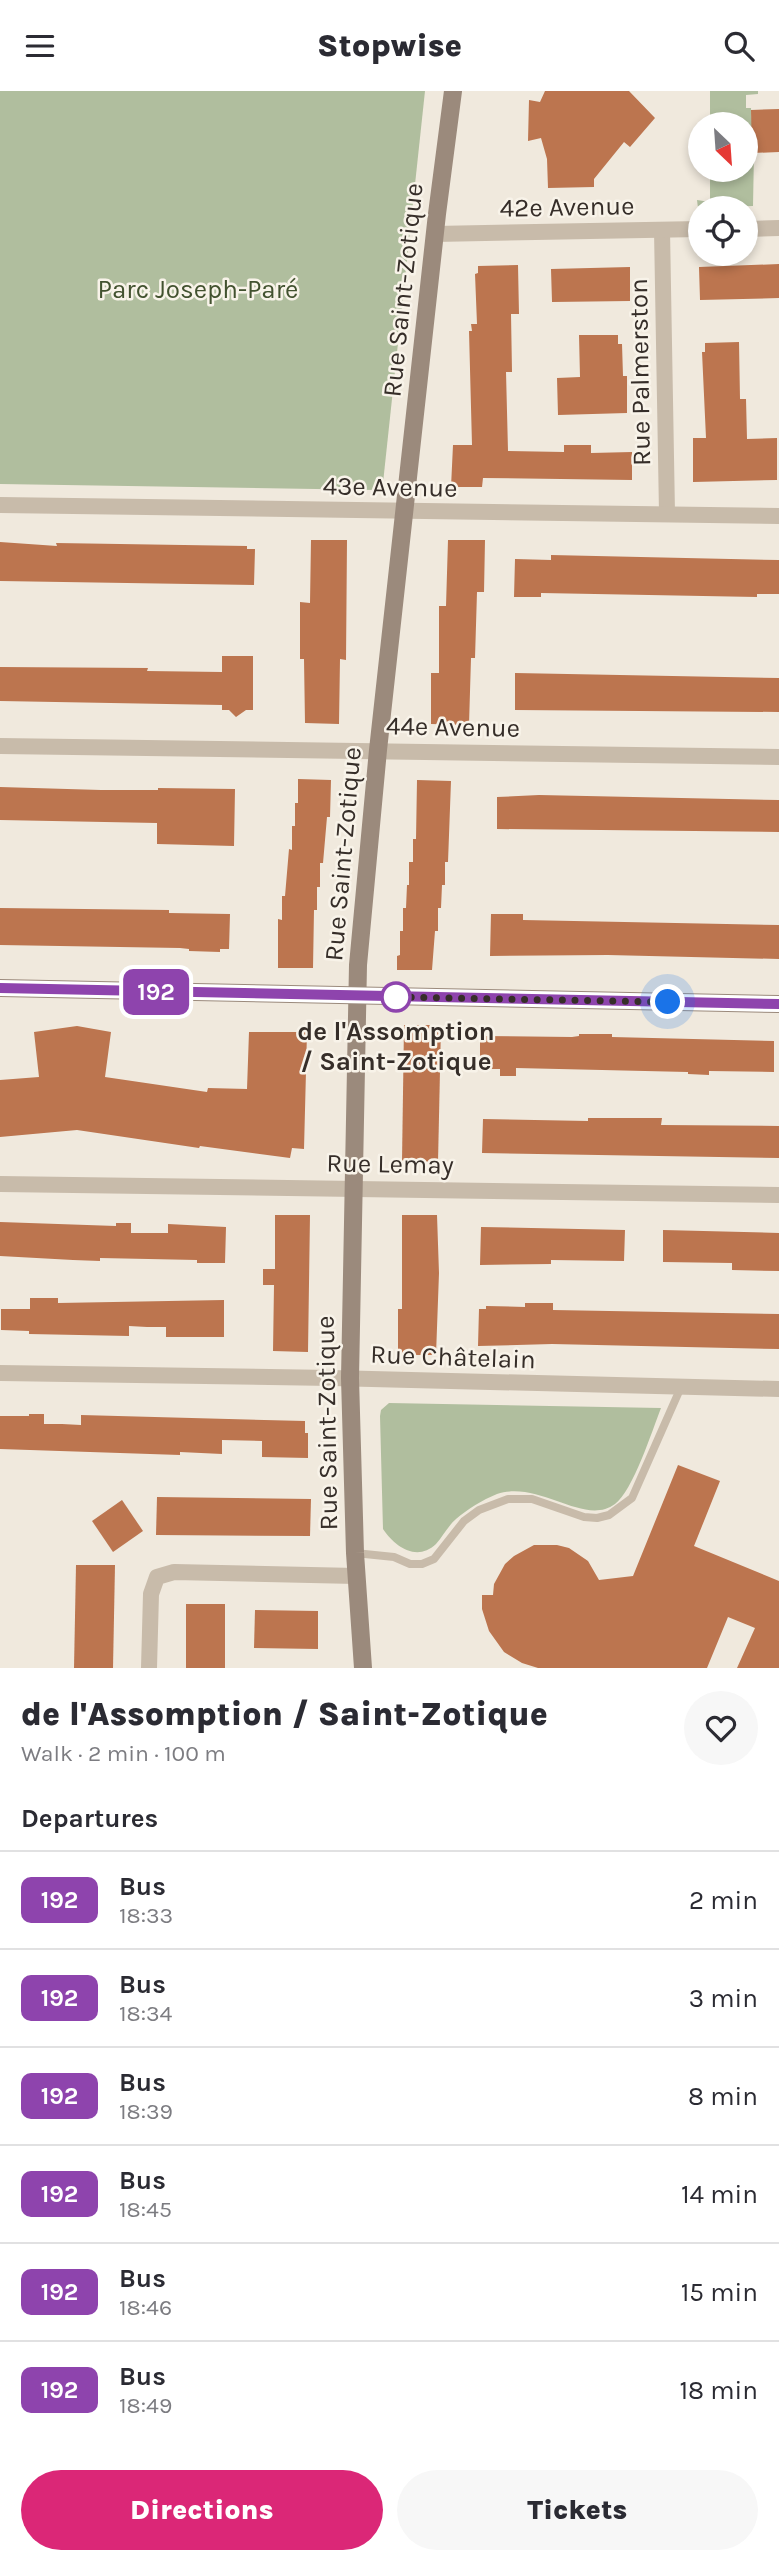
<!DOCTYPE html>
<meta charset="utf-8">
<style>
body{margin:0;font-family:Karla,sans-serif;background:#f7f7f7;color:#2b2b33;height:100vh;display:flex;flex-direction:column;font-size:26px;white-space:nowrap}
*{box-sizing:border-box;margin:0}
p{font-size:23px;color:#7c7c81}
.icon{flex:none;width:38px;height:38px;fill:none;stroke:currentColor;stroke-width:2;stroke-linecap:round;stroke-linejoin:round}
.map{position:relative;height:1577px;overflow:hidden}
.drawer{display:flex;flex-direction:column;background:#fff;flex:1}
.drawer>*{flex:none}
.badge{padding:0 14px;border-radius:10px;font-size:24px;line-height:46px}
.needle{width:46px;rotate:155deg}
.buttons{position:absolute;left:688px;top:21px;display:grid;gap:14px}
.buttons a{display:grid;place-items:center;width:70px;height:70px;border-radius:50%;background:#fff;box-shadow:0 4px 10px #0003;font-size:35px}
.you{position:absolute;width:35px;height:35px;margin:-18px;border:5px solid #fff;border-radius:50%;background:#1a73e8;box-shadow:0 0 0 10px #1a73e833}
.map>.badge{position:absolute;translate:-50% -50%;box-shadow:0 0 0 4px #fff}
h2{padding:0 21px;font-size:26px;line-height:63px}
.round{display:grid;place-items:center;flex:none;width:74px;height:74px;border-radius:37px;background:#f7f7f7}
.summary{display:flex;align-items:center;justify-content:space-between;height:119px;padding:0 21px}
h1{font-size:33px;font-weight:800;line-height:52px}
.primary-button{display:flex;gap:14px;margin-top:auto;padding:14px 21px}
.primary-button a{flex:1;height:80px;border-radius:42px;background:#db2777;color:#fff;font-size:28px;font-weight:800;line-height:80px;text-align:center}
.primary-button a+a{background:#f7f7f7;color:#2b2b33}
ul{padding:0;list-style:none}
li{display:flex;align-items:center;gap:21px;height:98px;padding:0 21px;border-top:2px solid #e1e1e2}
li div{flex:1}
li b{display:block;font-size:26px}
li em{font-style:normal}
li .badge{min-width:77px;font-weight:700;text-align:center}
header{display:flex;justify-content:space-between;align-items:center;height:91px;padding:0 21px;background:#fff;font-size:32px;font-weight:800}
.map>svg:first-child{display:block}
.green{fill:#b0be9e}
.building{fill:#bc754f}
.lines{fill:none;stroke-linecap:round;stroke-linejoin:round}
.lane{stroke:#c8bbaa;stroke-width:8}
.street{stroke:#c8bbaa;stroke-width:16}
.secondary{stroke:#9b8a7c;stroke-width:18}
.line-casing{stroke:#fff;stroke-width:16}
.line{stroke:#8e44ad;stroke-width:10}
.walk{stroke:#362e29;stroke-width:7;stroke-dasharray:0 12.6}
.stop-dot{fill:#fff;stroke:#8e44ad;stroke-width:3.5}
.labels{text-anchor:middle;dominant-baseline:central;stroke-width:5;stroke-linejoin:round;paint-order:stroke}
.street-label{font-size:26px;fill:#362e29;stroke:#f8f3e9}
.park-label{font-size:26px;fill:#42522f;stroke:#f8f3e9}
.stop-label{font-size:26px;font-weight:bold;fill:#362e29;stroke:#f8f3e9}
</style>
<header><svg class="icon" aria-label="menu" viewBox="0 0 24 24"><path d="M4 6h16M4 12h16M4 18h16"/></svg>Stopwise<svg class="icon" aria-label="search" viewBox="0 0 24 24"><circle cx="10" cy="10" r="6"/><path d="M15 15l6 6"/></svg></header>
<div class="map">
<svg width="779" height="1577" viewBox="0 0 779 1577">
<rect width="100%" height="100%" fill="#f0e9dd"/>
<g class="green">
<polygon points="0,0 425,0 383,392 377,399 0,393"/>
<polygon points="710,0 758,0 758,3 746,4 746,17 751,17 754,62 753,115 698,117 697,109 710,111 710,79 746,79 746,33 710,33"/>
<path d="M389,1312L661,1317C652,1340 633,1400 615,1413C584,1436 540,1389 497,1403C482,1409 468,1418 456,1428C448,1435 443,1445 436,1453C417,1471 395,1456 383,1438L380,1325L381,1319Z"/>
</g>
<g class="building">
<polygon points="545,0 629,0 655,27 630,56 624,51 594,88 594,96 548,97 547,68 541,47 528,50 529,9 540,11"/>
<polygon points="779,18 779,61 752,62 751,19"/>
<polygon points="779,173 779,207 700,209 699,176"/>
<polygon points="518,174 519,223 511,223 512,281 506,281 508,360 564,361 564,354 591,354 591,362 632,361 632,389 483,387 482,396 451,396 453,354 472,354 469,240 472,240 471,233 477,233 475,183 478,182 478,175"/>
<polygon points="630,176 630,210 552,211 551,178"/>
<polygon points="579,244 618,244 618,253 622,253 623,285 627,285 627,322 558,324 557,287 580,286"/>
<polygon points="739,251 740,308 746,308 747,348 777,347 777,389 693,391 693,347 706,347 702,261 705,261 705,252"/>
<polygon points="311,449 347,449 346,569 340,568 339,633 305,632 304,568 300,568 300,511 310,512"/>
<polygon points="448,449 485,449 484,501 477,501 475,567 471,567 469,634 431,633 431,582 439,582 439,515 446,515"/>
<polygon points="0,451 57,455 56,452 247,455 247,458 255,458 254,494 0,490"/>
<polygon points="551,464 779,469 779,503 757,503 757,506 541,502 541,506 514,506 515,468 551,469"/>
<polygon points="222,565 253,565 253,619 246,619 236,626 229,619 222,619 222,614 0,610 0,576 148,577 147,580 222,581"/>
<polygon points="515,582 779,587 779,621 515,619"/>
<polygon points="298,688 331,689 330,726 327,726 323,772 320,772 320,796 317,796 317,819 314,819 313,877 278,877 278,828 282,829 282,805 285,805 289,758 292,759 292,735 295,735 295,712 298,712"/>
<polygon points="417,689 451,690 448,771 445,771 445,794 442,794 441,817 438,817 438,840 435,840 432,879 397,879 397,865 400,864 400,840 403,840 403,817 406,817 407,794 409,794 409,771 413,771 413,748 416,748"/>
<polygon points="0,696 101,699 158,699 158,697 235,698 234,755 157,753 157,732 0,729"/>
<polygon points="539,704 779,709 779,741 497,738 497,706"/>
<polygon points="0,817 169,819 169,822 230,823 229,858 220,858 220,861 189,860 189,858 180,857 0,854"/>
<polygon points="491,823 523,823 523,829 779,834 779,868 608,864 490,865"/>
<polygon points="404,934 441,934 438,1071 402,1070"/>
<polygon points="77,935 111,941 105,986 207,1001 208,997 247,998 249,941 307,941 304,1058 292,1057 290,1067 200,1055 199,1057 77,1039 0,1046 0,989 39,986 34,941"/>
<polygon points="579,943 612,943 612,946 774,950 774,981 709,980 709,984 688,983 688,981 516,977 516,985 500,985 500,978 480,978 480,945 572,946 579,945"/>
<polygon points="588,1027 662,1027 661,1034 779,1035 779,1067 482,1062 483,1028 588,1030"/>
<polygon points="275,1124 310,1124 308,1261 273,1260 274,1194 263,1194 263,1178 275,1178"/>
<polygon points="402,1124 437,1124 439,1182 436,1264 398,1264 398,1218 402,1218"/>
<polygon points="0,1131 116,1135 116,1132 131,1132 131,1142 168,1142 168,1133 226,1136 225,1172 197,1172 197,1169 100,1167 100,1170 73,1169 0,1165"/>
<polygon points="481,1136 625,1139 624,1170 551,1169 551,1173 480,1174"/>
<polygon points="663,1139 779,1142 779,1180 732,1179 732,1172 663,1171"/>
<polygon points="30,1207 58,1207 58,1212 224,1209 224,1246 166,1246 166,1236 147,1236 129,1235 129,1245 29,1243 29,1240 1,1239 1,1218 30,1218"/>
<polygon points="525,1212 553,1212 553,1219 779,1223 779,1258 552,1253 478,1255 479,1218 486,1218 486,1215 525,1216"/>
<polygon points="29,1323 44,1323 44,1333 62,1333 81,1334 81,1324 305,1330 305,1342 308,1342 308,1367 262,1366 262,1350 222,1349 222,1363 180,1361 180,1364 0,1358 0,1325 29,1325"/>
<polygon points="678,1374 720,1390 694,1455 779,1490 779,1577 737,1577 755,1537 728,1526 707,1577 538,1577 522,1572 504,1561 489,1540 482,1518 482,1504 493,1504 494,1493 505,1473 514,1465 534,1454 557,1454 569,1457 588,1470 599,1489 633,1485"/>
<polygon points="157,1406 311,1408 310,1445 156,1444"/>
<polygon points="122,1409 143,1440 113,1461 92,1430"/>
<polygon points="76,1474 115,1474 113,1577 74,1577"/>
<rect x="186" y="1513" width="39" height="64"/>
<polygon points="255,1519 318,1520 318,1558 254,1557"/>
</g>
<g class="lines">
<polyline class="lane" points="355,1462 394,1466 410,1473 422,1473 434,1468 464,1430 479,1419 508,1408 532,1408 584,1426 597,1427 609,1424 632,1407 681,1296"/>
<g class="street">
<polyline points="746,138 779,137"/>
<polyline points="662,139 667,422"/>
<polyline points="435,143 700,138"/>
<polyline points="0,414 779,425"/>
<polyline points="0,655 779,666"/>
<polyline points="0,1093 779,1104"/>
<polyline points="0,1282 332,1287 779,1298"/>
<polyline points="149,1577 151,1503 157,1486 174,1481 356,1485"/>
</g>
<g class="secondary">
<polyline points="0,897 779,913"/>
<polyline points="363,1577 355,1462 350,1287 358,874 378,659 437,123 453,0"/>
</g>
</g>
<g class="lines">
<defs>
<polyline id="line" points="0,897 779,913"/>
</defs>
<use href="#line" class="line-casing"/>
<use href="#line" class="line"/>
<polyline class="walk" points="396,906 391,906 668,911"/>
</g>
<circle class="stop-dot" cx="396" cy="906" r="14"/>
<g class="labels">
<g class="street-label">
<text transform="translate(567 116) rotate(-1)">42e Avenue</text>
<text transform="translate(403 199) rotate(-84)">Rue Saint-Zotique</text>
<text transform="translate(640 281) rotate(-91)">Rue Palmerston</text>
<text transform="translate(390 396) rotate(1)">43e Avenue</text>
<text transform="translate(453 636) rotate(1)">44e Avenue</text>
<text transform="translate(343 763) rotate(-85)">Rue Saint-Zotique</text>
<text transform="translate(390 1073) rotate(1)">Rue Lemay</text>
<text transform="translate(453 1266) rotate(2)">Rue Châtelain</text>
<text transform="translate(327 1332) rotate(-91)">Rue Saint-Zotique</text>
</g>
<g class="park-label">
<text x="198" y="198">Parc Joseph-Paré</text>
</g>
<g class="stop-label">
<text x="396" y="940">de l'Assomption<tspan x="396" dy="30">/ Saint-Zotique</tspan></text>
</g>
</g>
</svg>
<div class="buttons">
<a><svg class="needle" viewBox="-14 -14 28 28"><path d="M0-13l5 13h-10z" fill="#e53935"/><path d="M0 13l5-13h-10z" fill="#7c7c81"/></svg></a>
<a><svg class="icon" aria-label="locate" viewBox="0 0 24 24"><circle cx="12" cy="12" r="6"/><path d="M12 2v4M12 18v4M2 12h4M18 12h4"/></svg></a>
</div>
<div class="you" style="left:668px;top:911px"></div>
<b class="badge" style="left:156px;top:901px;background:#8e44ad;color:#fff">192</b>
</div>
<section class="drawer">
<div class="summary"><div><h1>de l'Assomption / Saint-Zotique</h1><p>Walk · 2 min · 100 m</p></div><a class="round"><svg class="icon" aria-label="heart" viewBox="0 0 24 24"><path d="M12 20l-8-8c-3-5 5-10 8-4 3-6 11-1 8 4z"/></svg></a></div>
<h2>Departures</h2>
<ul>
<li><span class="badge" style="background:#8e44ad;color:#fff">192</span><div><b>Bus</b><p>18:33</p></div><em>2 min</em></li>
<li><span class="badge" style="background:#8e44ad;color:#fff">192</span><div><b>Bus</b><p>18:34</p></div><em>3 min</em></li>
<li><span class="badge" style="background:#8e44ad;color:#fff">192</span><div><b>Bus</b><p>18:39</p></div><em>8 min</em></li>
<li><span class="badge" style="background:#8e44ad;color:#fff">192</span><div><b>Bus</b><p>18:45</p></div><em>14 min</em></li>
<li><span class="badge" style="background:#8e44ad;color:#fff">192</span><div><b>Bus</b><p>18:46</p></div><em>15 min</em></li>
<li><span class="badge" style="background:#8e44ad;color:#fff">192</span><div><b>Bus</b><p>18:49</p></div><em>18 min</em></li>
</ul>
<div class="primary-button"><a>Directions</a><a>Tickets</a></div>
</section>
